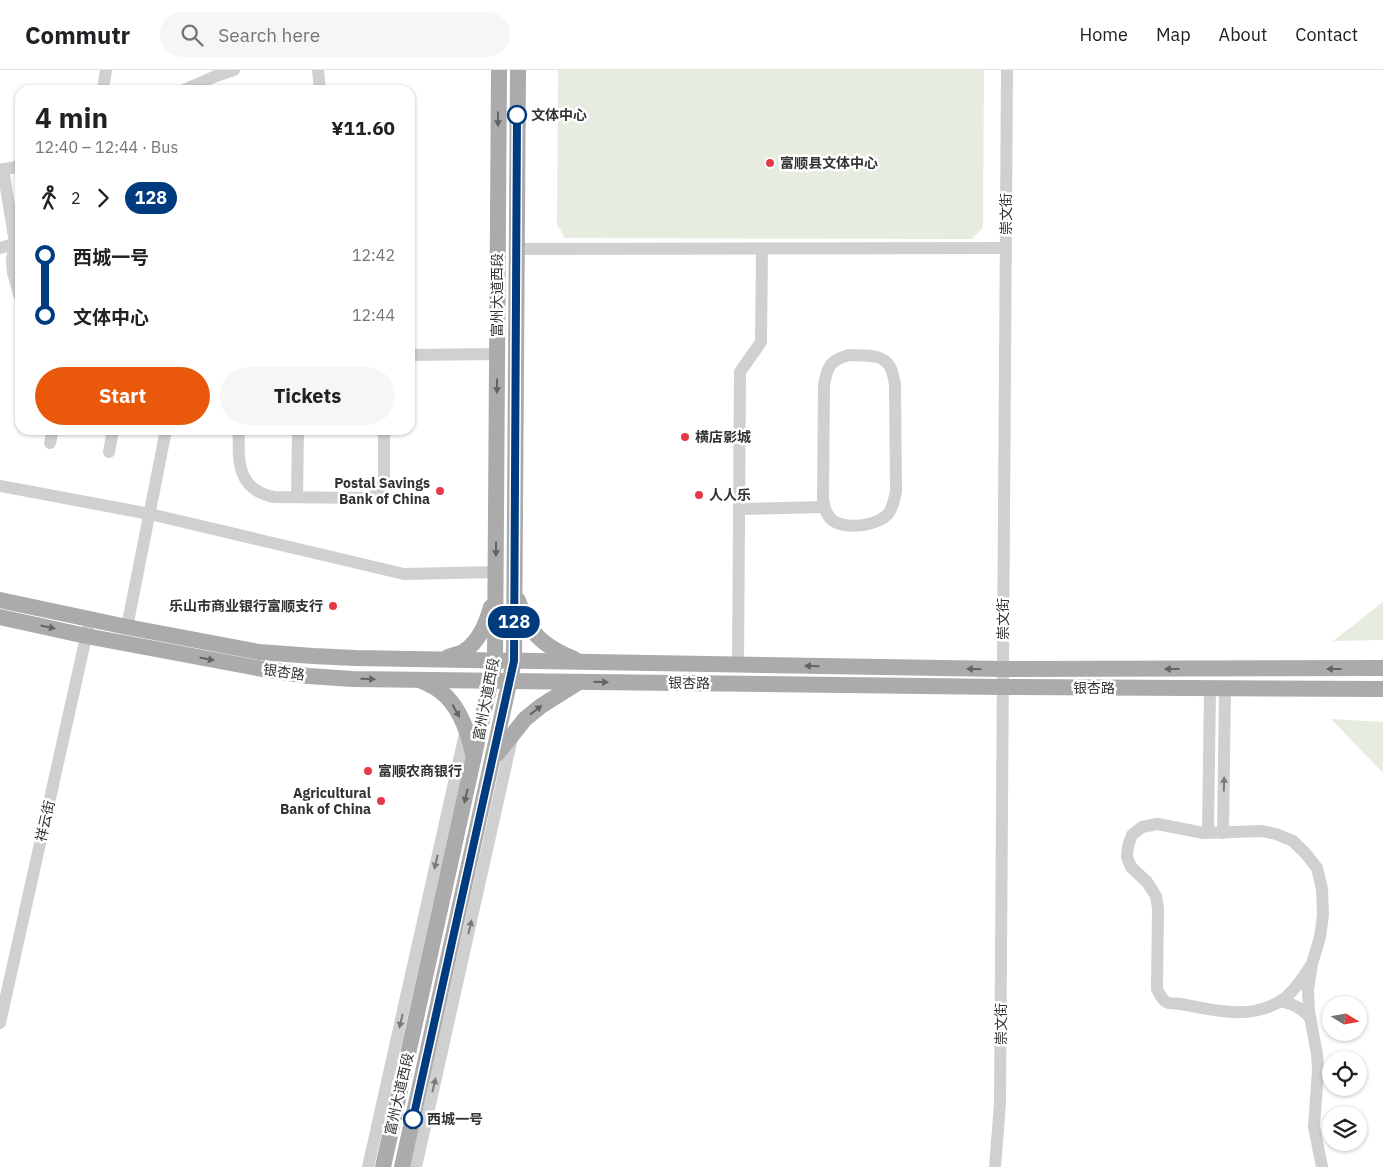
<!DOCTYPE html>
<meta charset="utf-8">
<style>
body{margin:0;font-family:"IBM Plex Sans","Noto Sans SC",sans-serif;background:#f6f6f6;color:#202124;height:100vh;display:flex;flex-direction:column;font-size:19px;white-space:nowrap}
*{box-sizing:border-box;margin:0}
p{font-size:16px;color:#757577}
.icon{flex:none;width:28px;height:28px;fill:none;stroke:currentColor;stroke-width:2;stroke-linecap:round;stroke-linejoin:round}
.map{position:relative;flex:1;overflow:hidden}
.sheet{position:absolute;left:15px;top:15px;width:400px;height:350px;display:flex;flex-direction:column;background:#fff;border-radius:15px;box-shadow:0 1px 4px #0004}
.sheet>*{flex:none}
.badge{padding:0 10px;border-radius:16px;font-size:18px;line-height:32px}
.needle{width:32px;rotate:101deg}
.fabs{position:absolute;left:1322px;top:926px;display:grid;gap:10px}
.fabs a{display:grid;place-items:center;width:45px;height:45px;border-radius:50%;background:#fff;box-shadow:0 1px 4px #0004;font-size:25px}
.map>.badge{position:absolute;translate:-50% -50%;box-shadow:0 0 0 2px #fff}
.legs{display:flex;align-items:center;gap:8px;height:55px;padding:0 20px;font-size:16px}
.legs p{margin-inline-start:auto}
.overview{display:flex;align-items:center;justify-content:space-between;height:85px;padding:0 20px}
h1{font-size:28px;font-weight:800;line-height:38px}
.cta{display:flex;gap:10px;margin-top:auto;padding:10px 20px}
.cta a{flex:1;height:58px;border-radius:30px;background:#ea580c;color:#fff;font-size:20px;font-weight:800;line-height:58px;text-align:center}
.cta a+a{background:#f6f6f6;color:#202124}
ul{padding:0 20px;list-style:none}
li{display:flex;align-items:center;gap:18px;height:60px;font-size:19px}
li i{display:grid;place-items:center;width:8px;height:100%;margin:0 6px;background:currentColor}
li i::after{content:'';width:12px;height:12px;margin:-6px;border:4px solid;border-radius:50%;background:#fff}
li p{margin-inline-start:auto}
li:first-child i{background:linear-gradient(#0000 50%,currentColor 0)}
li:last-child i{background:linear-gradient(currentColor 50%,#0000 0)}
header{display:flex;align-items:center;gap:30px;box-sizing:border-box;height:70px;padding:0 25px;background:#fff;border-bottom:1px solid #e0e0e0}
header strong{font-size:24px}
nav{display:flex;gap:28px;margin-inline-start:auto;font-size:18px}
.search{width:350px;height:45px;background:#f6f6f6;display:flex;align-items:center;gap:12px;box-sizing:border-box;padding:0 18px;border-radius:28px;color:#757577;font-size:19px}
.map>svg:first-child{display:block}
.green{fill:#e6ecdf}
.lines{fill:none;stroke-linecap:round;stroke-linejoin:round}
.minor{stroke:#d0d0d0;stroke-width:12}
.major{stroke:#ababab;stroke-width:16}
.oneway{fill:#636363}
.oneway2{fill:#7a7a7a}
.line-1-casing{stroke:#fff;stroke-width:11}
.line-1{stroke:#003b80;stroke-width:8}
.stop-1-dot{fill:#fff;stroke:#003b80;stroke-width:2.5}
.poi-dot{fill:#e63946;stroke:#fff;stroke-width:2}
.labels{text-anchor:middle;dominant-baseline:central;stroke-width:5;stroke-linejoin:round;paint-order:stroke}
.stop-label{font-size:14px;font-weight:bold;fill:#333;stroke:#fff;text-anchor:start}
.poi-label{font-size:14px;font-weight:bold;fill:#333;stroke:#fff;text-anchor:start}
.street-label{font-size:14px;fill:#333;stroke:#fff}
</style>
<header>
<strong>Commutr</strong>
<div class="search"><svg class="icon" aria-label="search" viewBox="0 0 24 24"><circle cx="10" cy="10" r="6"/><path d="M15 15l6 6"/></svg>Search here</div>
<nav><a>Home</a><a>Map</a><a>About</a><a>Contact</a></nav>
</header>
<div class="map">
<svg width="1383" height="1097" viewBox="0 0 1383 1097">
<rect width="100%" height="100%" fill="#fff"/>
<g class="green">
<polygon points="558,0 984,0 983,158 972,169 565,168 557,154"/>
<polygon points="1383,532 1383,570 1333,571"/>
<polygon points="1331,649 1383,652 1383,703"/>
</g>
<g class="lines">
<g class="minor">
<polyline points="318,0 320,20"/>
<polyline points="103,20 106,0"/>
<polyline points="184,20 216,6 234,0"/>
<polyline points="3,99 15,173 12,189 13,203 20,227"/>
<polyline points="0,100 20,96"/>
<polyline points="0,178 20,172"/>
<polyline points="517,179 1005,178"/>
<polyline points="410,285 497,284"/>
<path d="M849,285C863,286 883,283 890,297C893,302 894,309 895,314L896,422C894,429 893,436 890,441C881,457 841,461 830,448C825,442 824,436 823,429L824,315C827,297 830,290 849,285Z"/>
<path d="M239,360C238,391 237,420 274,427L367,428C377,426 382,420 384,410V360"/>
<polyline points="50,373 53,360"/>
<polyline points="109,382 113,360"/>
<polyline points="0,416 150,444 404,504 496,502"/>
<polyline points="297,427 298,360"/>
<polyline points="739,439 824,437"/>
<polyline points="127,557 166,360"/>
<polyline points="738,595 740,302 761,272 762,179"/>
<polyline points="1208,763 1210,618"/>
<polyline points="1223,763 1225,618"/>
<path d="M1312,894C1303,907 1293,924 1279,932C1247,950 1214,940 1181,934C1177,933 1173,934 1169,933C1163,932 1160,925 1157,919L1158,838L1156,826L1147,812L1131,797L1127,787L1128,776L1132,765L1142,757L1157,754L1204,763L1262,761L1276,764L1293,771L1306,784L1317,798L1322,819L1323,845L1320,867L1312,894L1308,920L1309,941L1317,984L1318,1000L1314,1057L1322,1097"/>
<path d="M1280,931C1293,934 1302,938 1310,948"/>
<polyline points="0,953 90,549"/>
<polyline points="368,1097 466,659"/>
<polyline points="416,1097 512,668"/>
<polyline points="995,1097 1000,1033 1007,0"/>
</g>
<g class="major">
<polyline points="0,530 127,557 259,582 313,586 355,588 1002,599 1383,598"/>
<path d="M518,530C528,563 543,576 574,589"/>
<polyline points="0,547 86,566 257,598 308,606 353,609 1002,617 1383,619"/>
<path d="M448,587C453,585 459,584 463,582C479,572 486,554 491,537"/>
<path d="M422,611C428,614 435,617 440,621C459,635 468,661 473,684"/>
<polyline points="497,684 525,649 541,636 579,612"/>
<polyline points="383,1097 495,591 499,0"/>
<polyline points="402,1097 514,591 518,0"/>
</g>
</g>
<defs><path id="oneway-solid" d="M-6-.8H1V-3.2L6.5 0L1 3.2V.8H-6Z" transform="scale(1.25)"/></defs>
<g class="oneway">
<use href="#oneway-solid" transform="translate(498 49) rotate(90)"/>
<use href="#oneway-solid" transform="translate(497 316) rotate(90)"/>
<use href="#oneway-solid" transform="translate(496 479) rotate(90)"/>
<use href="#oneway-solid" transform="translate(48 557) rotate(12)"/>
<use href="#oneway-solid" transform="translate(207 589) rotate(11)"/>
<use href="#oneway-solid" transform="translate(812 596) rotate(-179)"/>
<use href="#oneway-solid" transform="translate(974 599) rotate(-179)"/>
<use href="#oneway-solid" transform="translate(1172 599) rotate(180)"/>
<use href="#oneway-solid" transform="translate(1334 599) rotate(180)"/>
<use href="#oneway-solid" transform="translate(368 609) rotate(1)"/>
<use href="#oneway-solid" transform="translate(601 612) rotate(1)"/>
<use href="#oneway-solid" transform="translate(536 640) rotate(-38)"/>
<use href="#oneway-solid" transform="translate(456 641) rotate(61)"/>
<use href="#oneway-solid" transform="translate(466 726) rotate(103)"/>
</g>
<g class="oneway2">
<use href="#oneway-solid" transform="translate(1224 714) rotate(-89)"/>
<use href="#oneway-solid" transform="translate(436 792) rotate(103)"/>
<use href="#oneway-solid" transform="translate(470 857) rotate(-77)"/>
<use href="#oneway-solid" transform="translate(401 951) rotate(103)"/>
<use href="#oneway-solid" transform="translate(434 1015) rotate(-77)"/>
</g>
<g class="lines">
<defs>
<polyline id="line-1" points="413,1049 514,591 517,45"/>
</defs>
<use href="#line-1" class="line-1-casing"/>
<use href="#line-1" class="line-1"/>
</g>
<g class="stop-1-dot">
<circle cx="517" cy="45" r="9"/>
<circle cx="413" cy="1049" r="9"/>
</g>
<g class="poi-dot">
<circle cx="770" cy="93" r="5"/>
<circle cx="685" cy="367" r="5"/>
<circle cx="440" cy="421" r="5"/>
<circle cx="699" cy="425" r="5"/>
<circle cx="333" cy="536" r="5"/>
<circle cx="368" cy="701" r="5"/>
<circle cx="381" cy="731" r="5"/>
</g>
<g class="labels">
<g class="stop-label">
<text x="531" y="45">文体中心</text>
<text x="427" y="1049">西城一号</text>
</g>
<g class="poi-label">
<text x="780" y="93">富顺县文体中心</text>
<text x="695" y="367">横店影城</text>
<text x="430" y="413" text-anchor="end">Postal Savings<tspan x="430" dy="16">Bank of China</tspan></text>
<text x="709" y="425">人人乐</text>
<text x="323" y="536" text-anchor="end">乐山市商业银行富顺支行</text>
<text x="378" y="701">富顺农商银行</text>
<text x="371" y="723" text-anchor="end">Agricultural<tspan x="371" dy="16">Bank of China</tspan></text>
</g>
<g class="street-label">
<text transform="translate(1006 144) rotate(-90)">崇文街</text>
<text transform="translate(497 225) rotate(-90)">富州大道西段</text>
<text transform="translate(1003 549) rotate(-90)">崇文街</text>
<text transform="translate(284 602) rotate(8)">银杏路</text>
<text transform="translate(689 613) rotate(1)">银杏路</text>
<text x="1094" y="618">银杏路</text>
<text transform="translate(486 629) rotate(-79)">富州大道西段</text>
<text transform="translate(45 751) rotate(-77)">祥云街</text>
<text transform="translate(1001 954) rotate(-90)">崇文街</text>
<text transform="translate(399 1024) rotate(-77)">富州大道西段</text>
</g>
</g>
</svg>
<div class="fabs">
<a><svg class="needle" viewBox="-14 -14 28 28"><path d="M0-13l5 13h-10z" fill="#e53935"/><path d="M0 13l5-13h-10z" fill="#757577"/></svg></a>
<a><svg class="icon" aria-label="locate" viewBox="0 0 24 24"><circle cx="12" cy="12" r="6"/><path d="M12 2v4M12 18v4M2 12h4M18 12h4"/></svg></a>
<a><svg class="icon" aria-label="layers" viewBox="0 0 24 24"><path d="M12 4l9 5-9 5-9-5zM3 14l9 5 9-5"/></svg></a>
</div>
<b class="badge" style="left:514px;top:552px;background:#003b80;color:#fff">128</b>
<section class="sheet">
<div class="overview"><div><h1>4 min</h1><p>12:40 – 12:44 · Bus</p></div><b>¥11.60</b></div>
<div class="legs"><svg class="icon" aria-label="walk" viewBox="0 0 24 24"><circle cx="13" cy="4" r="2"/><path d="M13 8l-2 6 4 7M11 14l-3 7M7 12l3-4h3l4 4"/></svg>2<svg class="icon" aria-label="forward" viewBox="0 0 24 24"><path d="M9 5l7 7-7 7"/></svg><b class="badge" style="background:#003b80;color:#fff">128</b></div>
<ul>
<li><i style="color:#003b80"></i><b>西城一号</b><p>12:42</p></li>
<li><i style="color:#003b80"></i><b>文体中心</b><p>12:44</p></li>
</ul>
<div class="cta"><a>Start</a><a>Tickets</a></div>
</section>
</div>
